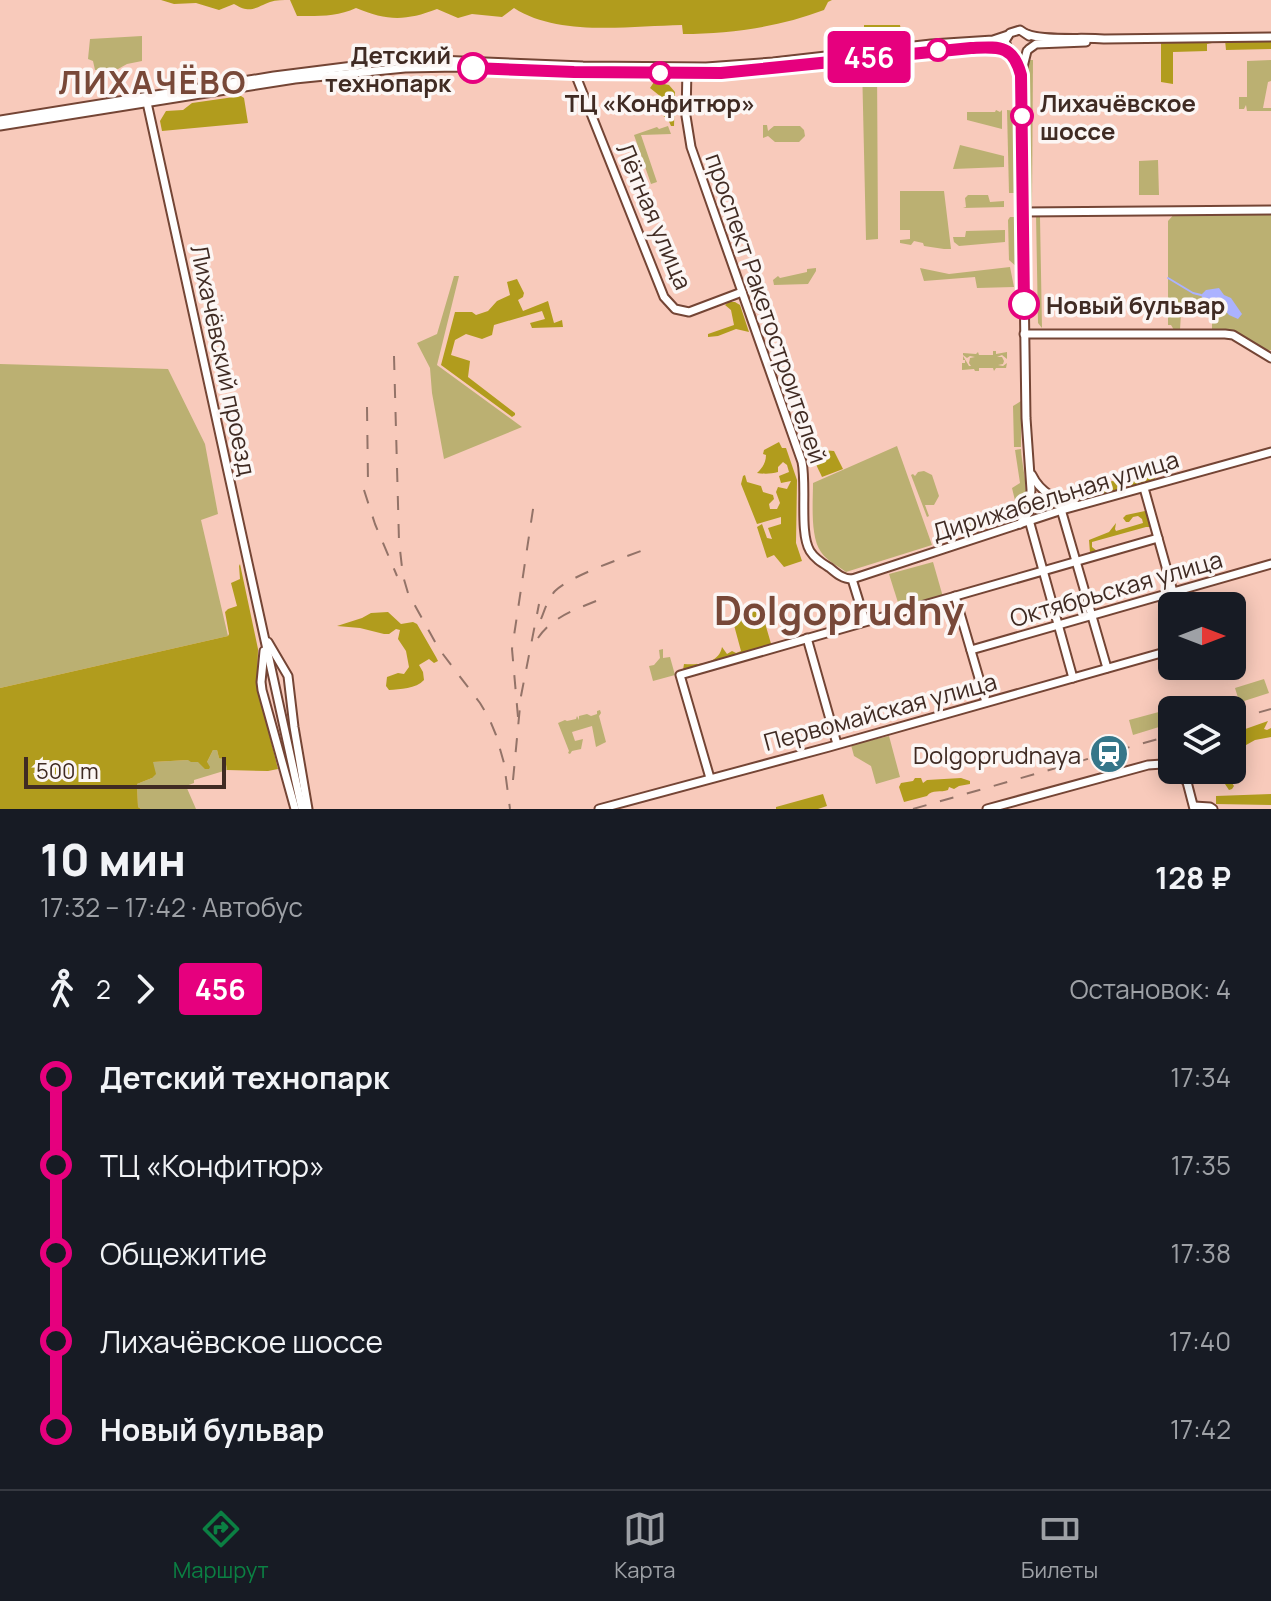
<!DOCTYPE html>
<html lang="ru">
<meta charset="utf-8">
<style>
body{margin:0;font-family:Manrope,sans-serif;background:#242831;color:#f1f3f6;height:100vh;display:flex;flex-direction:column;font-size:30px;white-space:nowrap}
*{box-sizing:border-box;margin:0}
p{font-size:26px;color:#9ea1a6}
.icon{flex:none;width:44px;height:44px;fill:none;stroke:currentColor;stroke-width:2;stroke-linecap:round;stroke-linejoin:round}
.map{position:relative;height:809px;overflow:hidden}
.drawer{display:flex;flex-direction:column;background:#171b24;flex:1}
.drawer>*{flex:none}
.badge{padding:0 16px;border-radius:6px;font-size:28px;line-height:52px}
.needle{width:52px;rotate:90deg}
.fabs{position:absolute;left:1158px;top:592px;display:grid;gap:16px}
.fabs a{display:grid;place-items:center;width:88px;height:88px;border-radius:12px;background:#171b24;box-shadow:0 4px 20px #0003;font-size:40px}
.scale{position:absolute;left:24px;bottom:20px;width:202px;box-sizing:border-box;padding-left:8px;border:4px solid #402b23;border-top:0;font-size:22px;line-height:28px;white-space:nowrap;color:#402b23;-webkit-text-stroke:6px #fcf6f4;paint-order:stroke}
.map>.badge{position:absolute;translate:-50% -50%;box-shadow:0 0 0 4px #fff}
.legs{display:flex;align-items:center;gap:12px;height:88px;padding:0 40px;font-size:26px}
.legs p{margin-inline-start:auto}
.headline{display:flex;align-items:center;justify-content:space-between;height:136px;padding:0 40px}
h1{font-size:44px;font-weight:800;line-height:60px}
ul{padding:0 40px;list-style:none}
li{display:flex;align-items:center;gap:28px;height:88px;font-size:30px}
li i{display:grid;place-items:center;width:12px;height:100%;margin:0 10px;background:currentColor}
li i::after{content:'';width:20px;height:20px;margin:-10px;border:6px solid;border-radius:50%;background:#171b24}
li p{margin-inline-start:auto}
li:first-child i{background:linear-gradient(#0000 50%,currentColor 0)}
li:last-child i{background:linear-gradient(currentColor 50%,#0000 0)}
.dock{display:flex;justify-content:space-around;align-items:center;height:112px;border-top:2px solid #363941;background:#171b24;font-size:22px;color:#9ea1a6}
.dock a{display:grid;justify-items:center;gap:4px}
.dock .current{color:#0b8043}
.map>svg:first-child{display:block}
.green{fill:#bbb072}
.forest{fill:#b19c1d}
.water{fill:#abb2ff}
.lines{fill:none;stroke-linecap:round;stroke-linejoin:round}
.stream{stroke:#abb2ff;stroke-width:2}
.secondary-casing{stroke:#744535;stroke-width:11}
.secondary{stroke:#fff;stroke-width:7}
.rail{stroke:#937368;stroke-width:2;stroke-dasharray:14 14;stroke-linecap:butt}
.line-1-casing{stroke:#fff;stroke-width:18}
.line-1{stroke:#e6007e;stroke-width:12}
.stop-1-dot{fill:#fff;stroke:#e6007e;stroke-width:4}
.labels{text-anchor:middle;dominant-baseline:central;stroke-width:7;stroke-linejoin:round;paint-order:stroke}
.stop-label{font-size:24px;font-weight:bold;fill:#402b23;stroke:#fcf6f4;text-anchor:start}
.street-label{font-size:24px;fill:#402b23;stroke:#fcf6f4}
.poi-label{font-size:24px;fill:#402b23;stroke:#fcf6f4;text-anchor:end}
.district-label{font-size:32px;font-weight:bold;letter-spacing:2px;fill:#784838;stroke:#fcf6f4}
.town-label{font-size:40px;font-weight:bold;fill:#784838;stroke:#fcf6f4}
</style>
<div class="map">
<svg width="1271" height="809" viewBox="0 0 1271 809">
<rect width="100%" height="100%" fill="#f8cabb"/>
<g class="green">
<polygon points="142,36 142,61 127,64 118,69 95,70 93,61 88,59 90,39"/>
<polygon points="1027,60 1033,60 1032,206 1028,206"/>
<polygon points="1271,60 1271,81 1268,82 1263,108 1271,108 1271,111 1247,111 1246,105 1244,109 1239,109 1239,97 1247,97 1247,61"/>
<polygon points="862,64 866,64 867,66 877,64 878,239 866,240"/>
<polygon points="996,110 1000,112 1002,110 1002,129 967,120 967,112 995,112"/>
<polygon points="1007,110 1016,111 1017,193 1009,193"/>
<polygon points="763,125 767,125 768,131 774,126 800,126 804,130 805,136 799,142 775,142 768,136 763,138"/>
<polygon points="668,126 671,134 641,135 657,182 651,184 634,135 657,127 659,129"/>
<polygon points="960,145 1004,156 1004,167 953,169"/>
<polygon points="1158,160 1159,195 1139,195 1139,161"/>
<polygon points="900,191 944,191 951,249 944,249 924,246 923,243 914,241 911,245 900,243 900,240 910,239 910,230 900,230"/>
<polygon points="968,195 988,195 990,202 1004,201 1004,207 963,208 966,207 965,198"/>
<polygon points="1271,211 1271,350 1266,351 1227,331 1212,330 1212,314 1181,313 1180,330 1174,330 1171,325 1168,325 1168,221 1176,212"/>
<polygon points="1036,214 1050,214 1050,216 1040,217 1042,328 1038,323"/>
<polygon points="1010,217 1017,217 1018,220 1018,268 1009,260 1008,220"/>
<polygon points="1005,230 1005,242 959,246 954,242 953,237 965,237 966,231"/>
<polygon points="1010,267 1014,287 977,288 975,277 924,281 920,268 949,274"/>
<polygon points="816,268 816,271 808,284 774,285 773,280 778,276 780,278 807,272 807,269"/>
<polygon points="454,276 459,276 437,365 522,427 444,459 432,393 430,368 417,343 437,334"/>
<polygon points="1020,336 1022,434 1021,409 1021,447 1014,447 1013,406 1021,401"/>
<polygon points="993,351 996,351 996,354 1007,352 1007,359 1002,355 997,357 1002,357 1004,361 1003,364 998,365 1003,366 1007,363 1006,368 996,368 994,371 993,368 979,368 979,371 975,371 974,369 962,370 962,363 965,363 965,360 963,360 963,356 969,366 975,366 971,366 969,363 970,358 975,357 970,356 967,358 963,355 963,353 976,354 978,352 979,355 993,355"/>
<polygon points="0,364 168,369 205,444 218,514 201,520 228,636 0,688"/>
<path d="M897,446L932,545L846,572C838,566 827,561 821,552C810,537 813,502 813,483Z"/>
<path d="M1021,449C1022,471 1033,499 1019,517L1012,488L1020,483L1015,450Z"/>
<polygon points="924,471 932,475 939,496 934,505 925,505 929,516 927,517 911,475 913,474 915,476 918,472"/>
<polygon points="997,510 1001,522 965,533 962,524 960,523 960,520"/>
<polygon points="933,562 943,597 900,609 889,574"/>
<polygon points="663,649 663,658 670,657 675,675 653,681 649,666 654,665 660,658 659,650"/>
<polygon points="1264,679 1269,693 1216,710 1215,708 1239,701 1235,688"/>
<polygon points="1196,702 1198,710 1172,710 1172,723 1133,735 1129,720"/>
<polygon points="600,710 601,713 599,716 606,742 596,747 592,726 572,732 575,741 583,739 581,749 572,751 570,754 568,753 569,751 558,723 565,720 567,721 576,719 577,716 579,720 579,716 587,714 591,716 597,714 597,711"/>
<polygon points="889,736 900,777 876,784 871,766 854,756 851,745"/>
<polygon points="213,750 217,750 219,758 225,758 227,770 194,780 194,783 186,786 196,809 141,809 138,807 137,784 152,778 153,762 188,760 207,762"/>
</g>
<g class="forest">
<path d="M161,0H832L828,2L824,10C779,27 731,34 683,34L682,25C629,26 559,37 514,8L502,17L472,14L458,18L437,9C406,21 387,21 356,8C337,17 318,16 297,16L290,0C283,0 276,0 270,2C254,8 251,14 234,4L219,10L196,3L174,4Z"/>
<polygon points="864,25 900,25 903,42 864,44"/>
<polygon points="1221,39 1222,41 1207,44 1207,51 1173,52 1173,84 1161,82 1161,42 1178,42 1179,40"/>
<polygon points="1271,39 1271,49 1226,50 1225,40"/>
<polygon points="654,82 669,85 675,92 674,126 671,126 667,117 664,117 660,96 650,88"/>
<polygon points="241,96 244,98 248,123 162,131 160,121 166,111 183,110 192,103"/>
<polygon points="517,279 524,293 523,297 518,300 523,311 548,301 554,323 562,320 563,327 532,328 530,323 545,319 542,311 494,325 492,335 482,339 466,334 455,340 451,355 470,361 468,377 515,413 515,415 512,417 441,365 455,312 472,312 476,315 488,311 497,301 510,295 507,282"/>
<polygon points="729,302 735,302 740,305 749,332 736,329 718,336 708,337 708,334 734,325 731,310 725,305"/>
<path d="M779,442L782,448H786L797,480L796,543L802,561L784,567L774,555L767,558L757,527L762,524L767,538L772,539L768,528L781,524V517L757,524L741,484L743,476L745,475L747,482L761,486L763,492L773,495L774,499L769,504L770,509H777L780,503L776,492L778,487L787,489L791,481L781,483L779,476L789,472L787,465L783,462L778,467V472C771,474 764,474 757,473C762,468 766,463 766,455L763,454L764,450Z"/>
<path d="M821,446L823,450L834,451L843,469L822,477C818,468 812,459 814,449Z"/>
<path d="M1152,472L1156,477C1151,486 1135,487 1126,484L1122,489L1097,495L1101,491L1096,490V487L1101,484L1140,474L1147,478Z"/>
<polygon points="1145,511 1148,513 1153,531 1150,527 1146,527 1092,542 1092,547 1097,551 1090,553 1089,540 1109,532 1116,523 1115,529 1116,531 1143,523 1142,519 1138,516 1133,517 1129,522 1126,522 1123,518 1126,515"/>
<polygon points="240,564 258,649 257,686 278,769 268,771 227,770 225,759 219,758 217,750 213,750 207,762 210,767 209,769 205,769 198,762 191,762 188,760 153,762 156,774 152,778 137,784 138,807 141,809 0,809 0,688 228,636 229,634 225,612 228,609 237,606 231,583 240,579 239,566"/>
<path d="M760,606L772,647C756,651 736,652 723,660L693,668H687L686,671L683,670L684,664C698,665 719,664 722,647L727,654L732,651L736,653L741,651L731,614Z"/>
<path d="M388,612L401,624L413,622L417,624L436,657L438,661L434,663L429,659L419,665L423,672L424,680C416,689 400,689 389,690L386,686L387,677L398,673L404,674L409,667L406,651L398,639L400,630L396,629L389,634H384L360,628L337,626L362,618L371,613Z"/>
<polygon points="1268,721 1264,729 1267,730 1271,728 1271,737 1255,740 1239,749 1243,758 1244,766 1236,766 1233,772 1234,780 1232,783 1234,786 1232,789 1229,790 1225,784 1218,781 1221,770 1232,770 1232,755 1235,752 1232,744 1232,732 1234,733"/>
<path d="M915,778H921L923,783L927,780L961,778L970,781V784L959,786L954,789L949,787L948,790C941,793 932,789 927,796L904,802L899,787L901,783L913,781Z"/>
<polygon points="823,794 827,806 818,809 776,809 776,807"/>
<polygon points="1271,794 1271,805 1216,804 1216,796"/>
</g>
<polygon class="water" points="1219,288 1224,295 1231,298 1242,314 1238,319 1229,315 1219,304 1203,300 1201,295 1206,290"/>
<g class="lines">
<polyline class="stream" points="1168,278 1193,293 1201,295"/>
<defs>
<g id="secondary">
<path d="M1027,34C1043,41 1084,37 1104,39L1271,37"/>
<polyline points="1029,49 1036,44 1086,42"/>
<polyline points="1009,51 1005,41 1010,33 1020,30 1029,36"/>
<path d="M687,69L686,116L691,147L802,462C807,486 799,533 810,551C815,559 822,563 830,568C837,574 843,579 852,579L1062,510L1271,452"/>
<polyline points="574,71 664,297 675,309 689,312 742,292"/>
<polyline points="146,98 302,809"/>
<polyline points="0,120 274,76 377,63 438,60 583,66 706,67 773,62 931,44 993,40 1008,35"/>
<polyline points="0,126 295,79 405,68 458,67 574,72 706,74 744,71 937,50 994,47 1010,52 1018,63 1021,75"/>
<polyline points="1023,212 1271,210"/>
<polyline points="1024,334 1225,334 1233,335 1271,358"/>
<path d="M1032,475C1040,492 1058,502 1076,505"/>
<polyline points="1144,488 1177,606"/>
<polyline points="1058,499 1107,668"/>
<polyline points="1030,507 1035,502 1053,496"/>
<polyline points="1029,520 1073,678"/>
<polyline points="1020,524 1029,512 1031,490 1026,418 1021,75 1027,51"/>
<polyline points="852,579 865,621"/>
<polyline points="955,596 986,702"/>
<polyline points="807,638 837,744"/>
<polyline points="268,642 288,676 294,727 308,809"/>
<polyline points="971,650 1271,564"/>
<polyline points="264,651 261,682 262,690 295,809"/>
<polyline points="1175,770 1187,782 1194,809"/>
<polyline points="710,778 680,675 1158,538"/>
<polyline points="1194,806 1210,807 1213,809"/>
<polyline points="599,809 829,747 1172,650"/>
<polyline points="987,809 1148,765 1162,764 1172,768"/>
</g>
</defs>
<use href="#secondary" class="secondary-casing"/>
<use href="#secondary" class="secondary"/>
<g class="rail">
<polyline points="394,356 399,541 403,576 408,593 439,649 480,703 489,718 496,735 504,763 510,809"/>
<polyline points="367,407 368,482"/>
<polyline points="364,490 375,524 397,576"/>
<path d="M541,619C545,609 548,599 555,591C572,575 623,558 646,549"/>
<path d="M538,638C553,616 577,609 601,599"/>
<polyline points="518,717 512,649 535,496"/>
<polyline points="1232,720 1271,709"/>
<polyline points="1116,751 1172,735"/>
<polyline points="513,780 521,696 539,604"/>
<polyline points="913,809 1098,756"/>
</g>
</g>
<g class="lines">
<defs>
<path id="line-1" d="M473,68L574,72L721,73L971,48C998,47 1013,44 1021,75L1024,304"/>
</defs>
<use href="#line-1" class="line-1-casing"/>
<use href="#line-1" class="line-1"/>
</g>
<defs>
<symbol id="station-disc" viewBox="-11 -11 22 22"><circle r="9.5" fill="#357689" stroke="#fcf6f4"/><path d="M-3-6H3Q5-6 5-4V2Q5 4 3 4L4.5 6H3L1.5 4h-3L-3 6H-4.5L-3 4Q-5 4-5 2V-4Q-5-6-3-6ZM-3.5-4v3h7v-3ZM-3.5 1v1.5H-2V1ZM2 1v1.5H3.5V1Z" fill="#fff"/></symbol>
</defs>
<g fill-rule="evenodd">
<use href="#station-disc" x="1087" y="732" width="44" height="44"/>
</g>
<g class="stop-1-dot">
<circle cx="938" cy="50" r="10"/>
<circle cx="473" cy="68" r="14"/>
<circle cx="660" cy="73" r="10"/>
<circle cx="1022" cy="116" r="10"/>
<circle cx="1024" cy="304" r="14"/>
</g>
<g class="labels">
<g class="stop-label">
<text x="451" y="54" text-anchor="end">Детский<tspan x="451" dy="28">технопарк</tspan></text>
<text x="660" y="102" text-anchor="middle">ТЦ «Конфитюр»</text>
<text x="1040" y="102">Лихачёвское<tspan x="1040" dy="28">шоссе</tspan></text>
<text x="1046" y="304">Новый бульвар</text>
</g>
<g class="street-label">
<text transform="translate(655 216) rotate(67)">Лётная улица</text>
<text transform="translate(767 308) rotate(71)">проспект Ракетостроителей</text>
<text transform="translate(224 360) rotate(78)">Лихачёвский проезд</text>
<text transform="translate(1055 495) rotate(-17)">Дирижабельная улица</text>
<text transform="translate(1116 588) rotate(-16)">Октябрьская улица</text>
<text transform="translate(880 711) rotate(-15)">Первомайская улица</text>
</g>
<g class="poi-label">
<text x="1081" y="754">Dolgoprudnaya</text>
</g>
<g class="district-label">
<text x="153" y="82">ЛИХАЧЁВО</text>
</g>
<g class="town-label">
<text x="839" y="609">Dolgoprudny</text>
</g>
</g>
</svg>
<div class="fabs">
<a><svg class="needle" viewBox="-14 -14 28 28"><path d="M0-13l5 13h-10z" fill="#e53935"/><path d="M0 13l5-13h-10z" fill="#9ea1a6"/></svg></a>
<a><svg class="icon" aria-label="layers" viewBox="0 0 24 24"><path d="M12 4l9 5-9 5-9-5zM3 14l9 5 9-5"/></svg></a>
</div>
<div class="scale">500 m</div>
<b class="badge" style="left:869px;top:57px;background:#e6007e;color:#fff">456</b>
</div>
<section class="drawer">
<div class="headline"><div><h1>10 мин</h1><p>17:32 – 17:42 · Автобус</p></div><b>128 ₽</b></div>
<div class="legs"><svg class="icon" aria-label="walk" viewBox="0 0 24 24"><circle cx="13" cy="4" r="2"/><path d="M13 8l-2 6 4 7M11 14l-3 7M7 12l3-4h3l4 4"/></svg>2<svg class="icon" aria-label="forward" viewBox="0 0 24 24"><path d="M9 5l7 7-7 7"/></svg><b class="badge" style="background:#e6007e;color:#fff">456</b><p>Остановок: 4</p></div>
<ul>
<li><i style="color:#e6007e"></i><b>Детский технопарк</b><p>17:34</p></li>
<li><i style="color:#e6007e"></i><span>ТЦ «Конфитюр»</span><p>17:35</p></li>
<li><i style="color:#e6007e"></i><span>Общежитие</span><p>17:38</p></li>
<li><i style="color:#e6007e"></i><span>Лихачёвское шоссе</span><p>17:40</p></li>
<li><i style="color:#e6007e"></i><b>Новый бульвар</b><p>17:42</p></li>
</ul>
</section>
<nav class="dock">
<a class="current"><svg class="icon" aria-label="directions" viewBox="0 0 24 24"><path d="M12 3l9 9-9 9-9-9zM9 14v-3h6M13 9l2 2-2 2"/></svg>Маршрут</a>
<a><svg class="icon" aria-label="map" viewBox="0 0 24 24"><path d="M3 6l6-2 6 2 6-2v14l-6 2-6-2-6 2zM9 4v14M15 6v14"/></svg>Карта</a>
<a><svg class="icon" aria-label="tickets" viewBox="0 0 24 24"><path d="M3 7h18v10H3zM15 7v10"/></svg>Билеты</a>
</nav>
